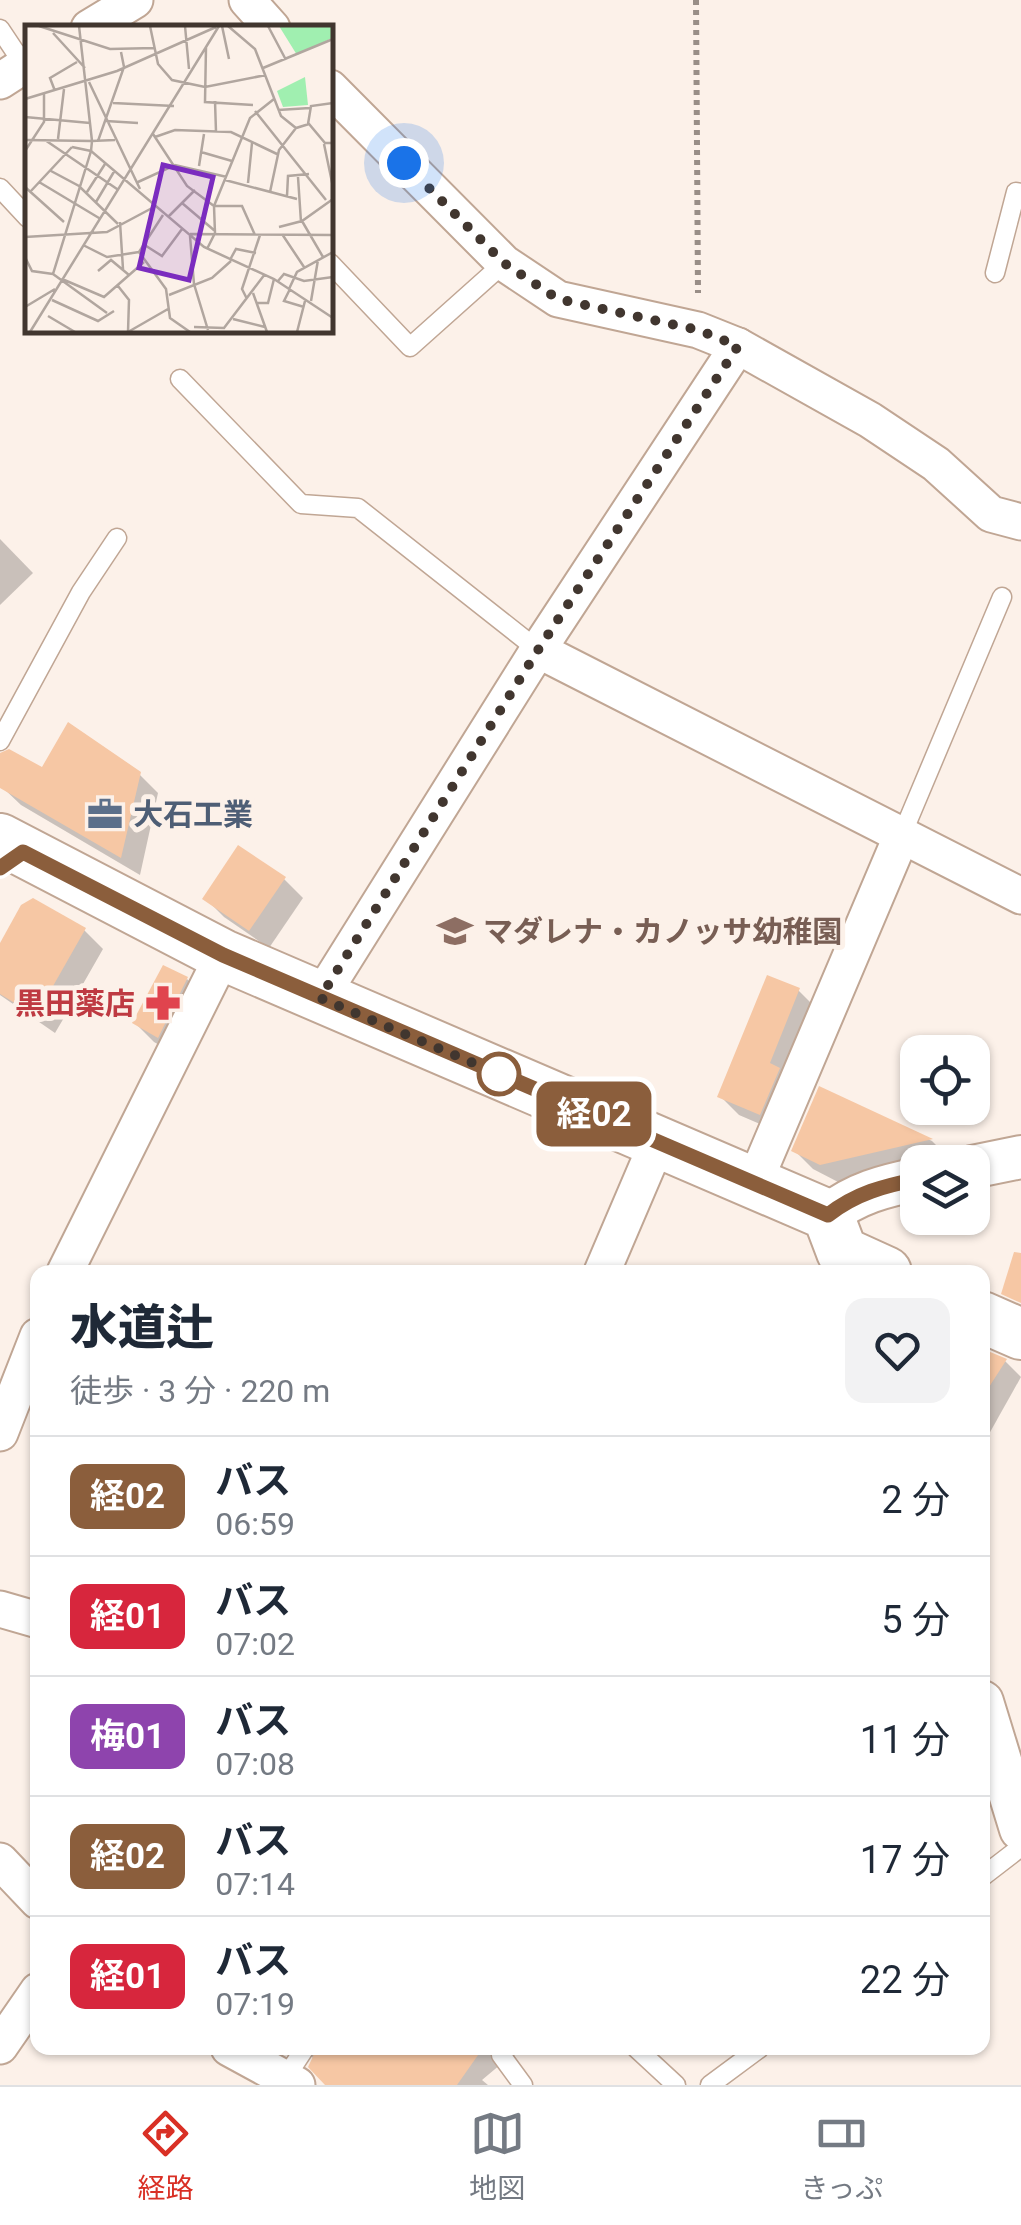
<!DOCTYPE html>
<html lang="ja">
<meta charset="utf-8">
<style>
body{margin:0;font-family:Roboto,"Noto Sans JP",sans-serif;background:#f2f2f3;color:#1f2937;height:100vh;display:flex;flex-direction:column;font-size:38px;white-space:nowrap}
*{box-sizing:border-box;margin:0}
p{font-size:32px;color:#747a83}
.icon{flex:none;width:55px;height:55px;fill:none;stroke:currentColor;stroke-width:2;stroke-linecap:round;stroke-linejoin:round}
.map{position:relative;flex:1;overflow:hidden}
.panel{position:absolute;left:30px;top:1265px;width:960px;height:790px;display:flex;flex-direction:column;background:#fff;border-radius:20px;box-shadow:0 2px 8px #0004}
.panel>*{flex:none}
.badge{padding:0 20px;border-radius:15px;font-size:35px;line-height:65px}
.buttons{position:absolute;left:900px;top:1035px;display:grid;gap:20px}
.buttons a{display:grid;place-items:center;width:90px;height:90px;border-radius:20px;background:#fff;box-shadow:0 2px 8px #0004;font-size:50px}
.you{position:absolute;width:50px;height:50px;margin:-25px;border:8px solid #fff;border-radius:50%;background:#1a73e8;box-shadow:0 0 0 15px #1a73e833}
.map>.badge{position:absolute;translate:-50% -50%;box-shadow:0 0 0 5px #fff}
.round{display:grid;place-items:center;flex:none;width:105px;height:105px;border-radius:20px;background:#f2f2f3}
.head{display:flex;align-items:center;justify-content:space-between;height:170px;padding:0 40px}
h1{font-size:48px;font-weight:800;line-height:75px}
ul{padding:0;list-style:none}
li{display:flex;align-items:center;gap:30px;height:120px;padding:0 40px;border-top:2px solid #e0e1e3}
li div{flex:1}
li b{display:block;font-size:38px}
li em{font-style:normal}
li .badge{min-width:110px;font-weight:700;text-align:center}
.dock{display:flex;justify-content:space-around;align-items:center;height:140px;border-top:2px solid #e0e1e3;background:#fff;font-size:28px;color:#747a83}
.dock a{display:grid;justify-items:center;gap:5px}
.dock .selected{color:#d93025}
.map>svg:first-child{display:block}
.shadow{fill:#0003}
.building{fill:#f6c7a4}
.lines{fill:none;stroke-linecap:round;stroke-linejoin:round}
.service-casing{stroke:#c0a694;stroke-width:21}
.minor-casing{stroke:#c0a694;stroke-width:39}
.tertiary-casing{stroke:#c0a694;stroke-width:46}
.secondary-casing{stroke:#c0a694;stroke-width:54}
.path{stroke:#998e87;stroke-width:6;stroke-dasharray:5 5;stroke-linecap:butt}
.service{stroke:#fff;stroke-width:18}
.minor{stroke:#fff;stroke-width:35}
.tertiary{stroke:#fff;stroke-width:42}
.secondary{stroke:#fff;stroke-width:50}
.line-casing{stroke:#fff;stroke-width:22}
.line{stroke:#8b5e3c;stroke-width:15}
.walk{stroke:#41362f;stroke-width:10;stroke-dasharray:0 18}
.stop-dot{fill:#fff;stroke:#8b5e3c;stroke-width:5}
.labels{text-anchor:middle;dominant-baseline:central;stroke-width:10;stroke-linejoin:round;paint-order:stroke}
.service-label{font-size:30px;font-weight:bold;fill:#4e5e75;stroke:#fcf1e9;text-anchor:start}
.education-label{font-size:30px;font-weight:bold;fill:#785e54;stroke:#fcf1e9;text-anchor:start}
.health-label{font-size:30px;font-weight:bold;fill:#be3a42;stroke:#fcf1e9;text-anchor:end}
.inset-road{fill:none;stroke:#b1a69f;stroke-width:2.5}
.view{fill:#7b2cbf;fill-opacity:0.15;stroke:#7b2cbf;stroke-width:5}
.inset-edge{fill:none;stroke:#41362f;stroke-width:5}
</style>
<div class="map">
<svg width="1021" height="2085" viewBox="0 0 1021 2085">
<rect width="100%" height="100%" fill="#fcf1e9"/>
<g class="shadow">
<polygon points="0,539 33,573 0,605"/>
<polygon points="0,762 42,770 139,774 158,793 140,875 21,805 1,786"/>
<polygon points="284,879 303,898 269,948 224,917 205,898"/>
<polygon points="84,930 103,949 71,1005 75,1008 70,1018 65,1016 55,1033 0,995 0,948"/>
<polygon points="187,979 206,998 177,1055 154,1042 135,1023"/>
<polygon points="798,990 817,1009 779,1132 739,1115 720,1096"/>
<polygon points="820,1089 932,1141 949,1158 840,1183 813,1169 794,1150"/>
<polygon points="982,1351 1005,1361 1021,1377 989,1434 982,1431"/>
<polygon points="297,2048 520,2048 482,2080 488,2085 330,2085 315,2059"/>
</g>
<g class="building">
<polygon points="68,722 141,772 121,858 0,788 0,753 9,749 42,767"/>
<polygon points="238,845 286,877 249,931 202,899"/>
<polygon points="33,898 86,928 36,1016 0,994 0,943 21,905"/>
<polygon points="163,965 188,977 158,1038 132,1023"/>
<polygon points="767,975 800,988 770,1063 780,1068 760,1115 717,1097"/>
<polygon points="819,1086 933,1139 820,1165 791,1151"/>
<polygon points="1014,1252 1021,1253 1021,1303 1001,1294"/>
<polygon points="983,1349 1007,1359 982,1398 982,1350"/>
<polygon points="317,2048 483,2048 457,2085 325,2085 308,2067"/>
</g>
<g class="lines">
<defs>
<g id="service">
<polyline points="0,29 24,65"/>
<polyline points="0,188 28,218"/>
<polyline points="330,263 410,347 504,263"/>
<polyline points="995,273 1016,192 1021,193"/>
<polyline points="180,379 301,504 358,508 538,650"/>
<polyline points="0,741 81,592 117,538"/>
<polyline points="901,837 1002,597"/>
<polyline points="982,1877 1021,1847"/>
<polyline points="507,2048 501,2055 523,2085"/>
<polyline points="636,2048 676,2085"/>
<polyline points="286,2077 305,2048"/>
<polyline points="710,2085 760,2048"/>
</g>
<g id="minor">
<polyline points="247,0 272,28"/>
<polyline points="89,28 135,0"/>
<polyline points="0,81 28,63"/>
<polyline points="330,88 504,263 558,299 698,330 738,346 870,420 936,464 991,514 1021,522"/>
<polyline points="538,650 1021,896"/>
<polyline points="320,998 538,650 738,346"/>
<polyline points="755,1181 901,837"/>
<polyline points="65,1272 223,955"/>
<polyline points="602,1272 658,1141"/>
<polyline points="0,1433 38,1336"/>
<polyline points="0,1609 38,1620"/>
<polyline points="0,1861 38,1901"/>
<polyline points="0,2046 38,1991"/>
<polyline points="229,2048 297,2085"/>
</g>
<g id="tertiary">
<polyline points="972,1167 1021,1157"/>
<path d="M828,1215C856,1193 884,1186 918,1179"/>
<polyline points="982,1702 1021,1829"/>
</g>
<g id="secondary">
<polyline points="0,839 223,955 828,1215 842,1252 886,1272"/>
<polyline points="982,1317 1021,1334"/>
</g>
</defs>
<use href="#service" class="service-casing"/>
<use href="#minor" class="minor-casing"/>
<use href="#tertiary" class="tertiary-casing"/>
<use href="#secondary" class="secondary-casing"/>
<polyline class="path" points="696,0 698,293"/>
<use href="#service" class="service"/>
<use href="#minor" class="minor"/>
<use href="#tertiary" class="tertiary"/>
<use href="#secondary" class="secondary"/>
</g>
<g class="lines">
<defs>
<path id="line" d="M0,868L23,852L223,955L828,1215C856,1193 884,1186 918,1179"/>
</defs>
<use href="#line" class="line-casing"/>
<use href="#line" class="line"/>
<polyline class="walk" points="404,163 504,263 558,299 698,330 738,346 538,650 320,998 499,1074"/>
</g>
<defs>
<symbol id="office-bare" viewBox="-9 -9 18 18"><path d="M-6-3h4V-5.5h4V-3h4V5H-6ZM-1-4.5V-3h2v-1.5ZM-6 0V1H6V0Z" fill="#5c6f8a" stroke="#fcf1e9" stroke-width="2.5" paint-order="stroke"/></symbol>
<symbol id="school-bare" viewBox="-9 -9 18 18"><path d="M0-5L7-2L0 1L-7-2ZM-4 1L0 2.5L4 1V4Q0 6-4 4Z" fill="#8d6e63" stroke="#fcf1e9" stroke-width="2.5" paint-order="stroke"/></symbol>
<symbol id="pharmacy-bare" viewBox="-9 -9 18 18"><path d="M-2-6h4v4h4v4h-4v4h-4v-4h-4v-4h4Z" fill="#e0444e" stroke="#fcf1e9" stroke-width="2.5" paint-order="stroke"/></symbol>
</defs>
<g fill-rule="evenodd">
<use href="#office-bare" x="80" y="789" width="50" height="50"/>
<use href="#school-bare" x="430" y="906" width="50" height="50"/>
<use href="#pharmacy-bare" x="138" y="978" width="50" height="50"/>
</g>
<circle class="stop-dot" cx="499" cy="1074" r="20"/>
<g class="labels">
<g class="service-label">
<text x="133" y="814">大石工業</text>
</g>
<g class="education-label">
<text x="483" y="931">マダレナ・カノッサ幼稚園</text>
</g>
<g class="health-label">
<text x="135" y="1003">黒田薬店</text>
</g>
</g>
<g transform="translate(25 25)">
<rect width="308" height="308" fill="#fcf1e9"/>
<path d="M254,1H306L307,13L272,30ZM280,52L283,80L258,82L252,66Z" fill="#a0efb0"/>
<path class="inset-road" d="M14,1L85,24L130,23M54,1L67,116L90,115M125,1L133,39L147,55L180,62L241,50M160,1L164,44M197,1L204,34M203,1L230,24L256,91L271,103L284,99L300,118H308M243,1L261,35M28,8L60,43M181,22L180,77L228,80M238,43L308,14M64,57L115,164M30,66L25,53L52,37M0,74L92,46L191,2M190,76L191,107M88,78L149,81M253,85L285,83M230,86L301,175M0,92L65,98M81,96L113,98M283,99L286,81L308,78M128,109L162,161L189,181H217L230,210M130,112L150,105L206,107L252,129M33,114L39,64M0,115L67,116L66,126L179,222L249,254L308,293M20,115L92,164M73,116L99,42L96,27M299,119L308,162M47,122L66,126L28,249L82,288M0,126L19,97V69M176,127L207,136M174,141L179,109M26,146L54,161L93,199M273,152L276,197M200,155L272,174M14,157L74,193M113,157L150,140L202,152M223,158L227,118M0,162L39,197M5,167L47,122M62,167L80,139M245,167L254,125L271,103M262,171L263,151L284,149M71,177L90,145M157,178L190,206M144,191L170,165M277,196L298,232M95,197L98,244M254,202L277,196L308,174M165,209L308,210M257,209L279,242M165,211L169,259L183,305M0,212L82,207L129,182M118,219L137,231L157,204M58,220L82,232L114,227M182,224L190,208L189,181L225,93L249,74M114,227L141,264L145,293L165,307M114,227L138,190M0,232L7,246L28,249M206,233L211,224L231,228M73,246L86,235L104,250M37,254L79,272L119,237M253,256L259,249L279,256L308,252M93,261L104,275L103,307M264,264L272,247L308,227M265,264L259,276L279,282M228,268L242,307M144,270L187,253L206,236M222,274L217,264L235,210M27,275L73,296L89,286M286,276L293,235M231,278H243L249,254M0,282L30,264M23,291L50,307M208,294L240,302M169,302L199,303L240,249M5,307L194,1M103,307L143,284M272,307L280,276"/>
<path class="view" d="M138,140L188,152L164,255L114,243Z"/>
<rect width="308" height="308" class="inset-edge"/>
</g>
</svg>
<div class="buttons">
<a><svg class="icon" aria-label="locate" viewBox="0 0 24 24"><circle cx="12" cy="12" r="6"/><path d="M12 2v4M12 18v4M2 12h4M18 12h4"/></svg></a>
<a><svg class="icon" aria-label="layers" viewBox="0 0 24 24"><path d="M12 4l9 5-9 5-9-5zM3 14l9 5 9-5"/></svg></a>
</div>
<div class="you" style="left:404px;top:163px"></div>
<b class="badge" style="left:594px;top:1114px;background:#8b5e3c;color:#fff">経02</b>
<section class="panel">
<div class="head"><div><h1>水道辻</h1><p>徒歩 · 3 分 · 220 m</p></div><a class="round"><svg class="icon" aria-label="heart" viewBox="0 0 24 24"><path d="M12 20l-8-8c-3-5 5-10 8-4 3-6 11-1 8 4z"/></svg></a></div>
<ul>
<li><span class="badge" style="background:#8b5e3c;color:#fff">経02</span><div><b>バス</b><p>06:59</p></div><em>2 分</em></li>
<li><span class="badge" style="background:#d7263d;color:#fff">経01</span><div><b>バス</b><p>07:02</p></div><em>5 分</em></li>
<li><span class="badge" style="background:#8e44ad;color:#fff">梅01</span><div><b>バス</b><p>07:08</p></div><em>11 分</em></li>
<li><span class="badge" style="background:#8b5e3c;color:#fff">経02</span><div><b>バス</b><p>07:14</p></div><em>17 分</em></li>
<li><span class="badge" style="background:#d7263d;color:#fff">経01</span><div><b>バス</b><p>07:19</p></div><em>22 分</em></li>
</ul>
</section>
</div>
<nav class="dock">
<a class="selected"><svg class="icon" aria-label="directions" viewBox="0 0 24 24"><path d="M12 3l9 9-9 9-9-9zM9 14v-3h6M13 9l2 2-2 2"/></svg>経路</a>
<a><svg class="icon" aria-label="map" viewBox="0 0 24 24"><path d="M3 6l6-2 6 2 6-2v14l-6 2-6-2-6 2zM9 4v14M15 6v14"/></svg>地図</a>
<a><svg class="icon" aria-label="tickets" viewBox="0 0 24 24"><path d="M3 7h18v10H3zM15 7v10"/></svg>きっぷ</a>
</nav>
